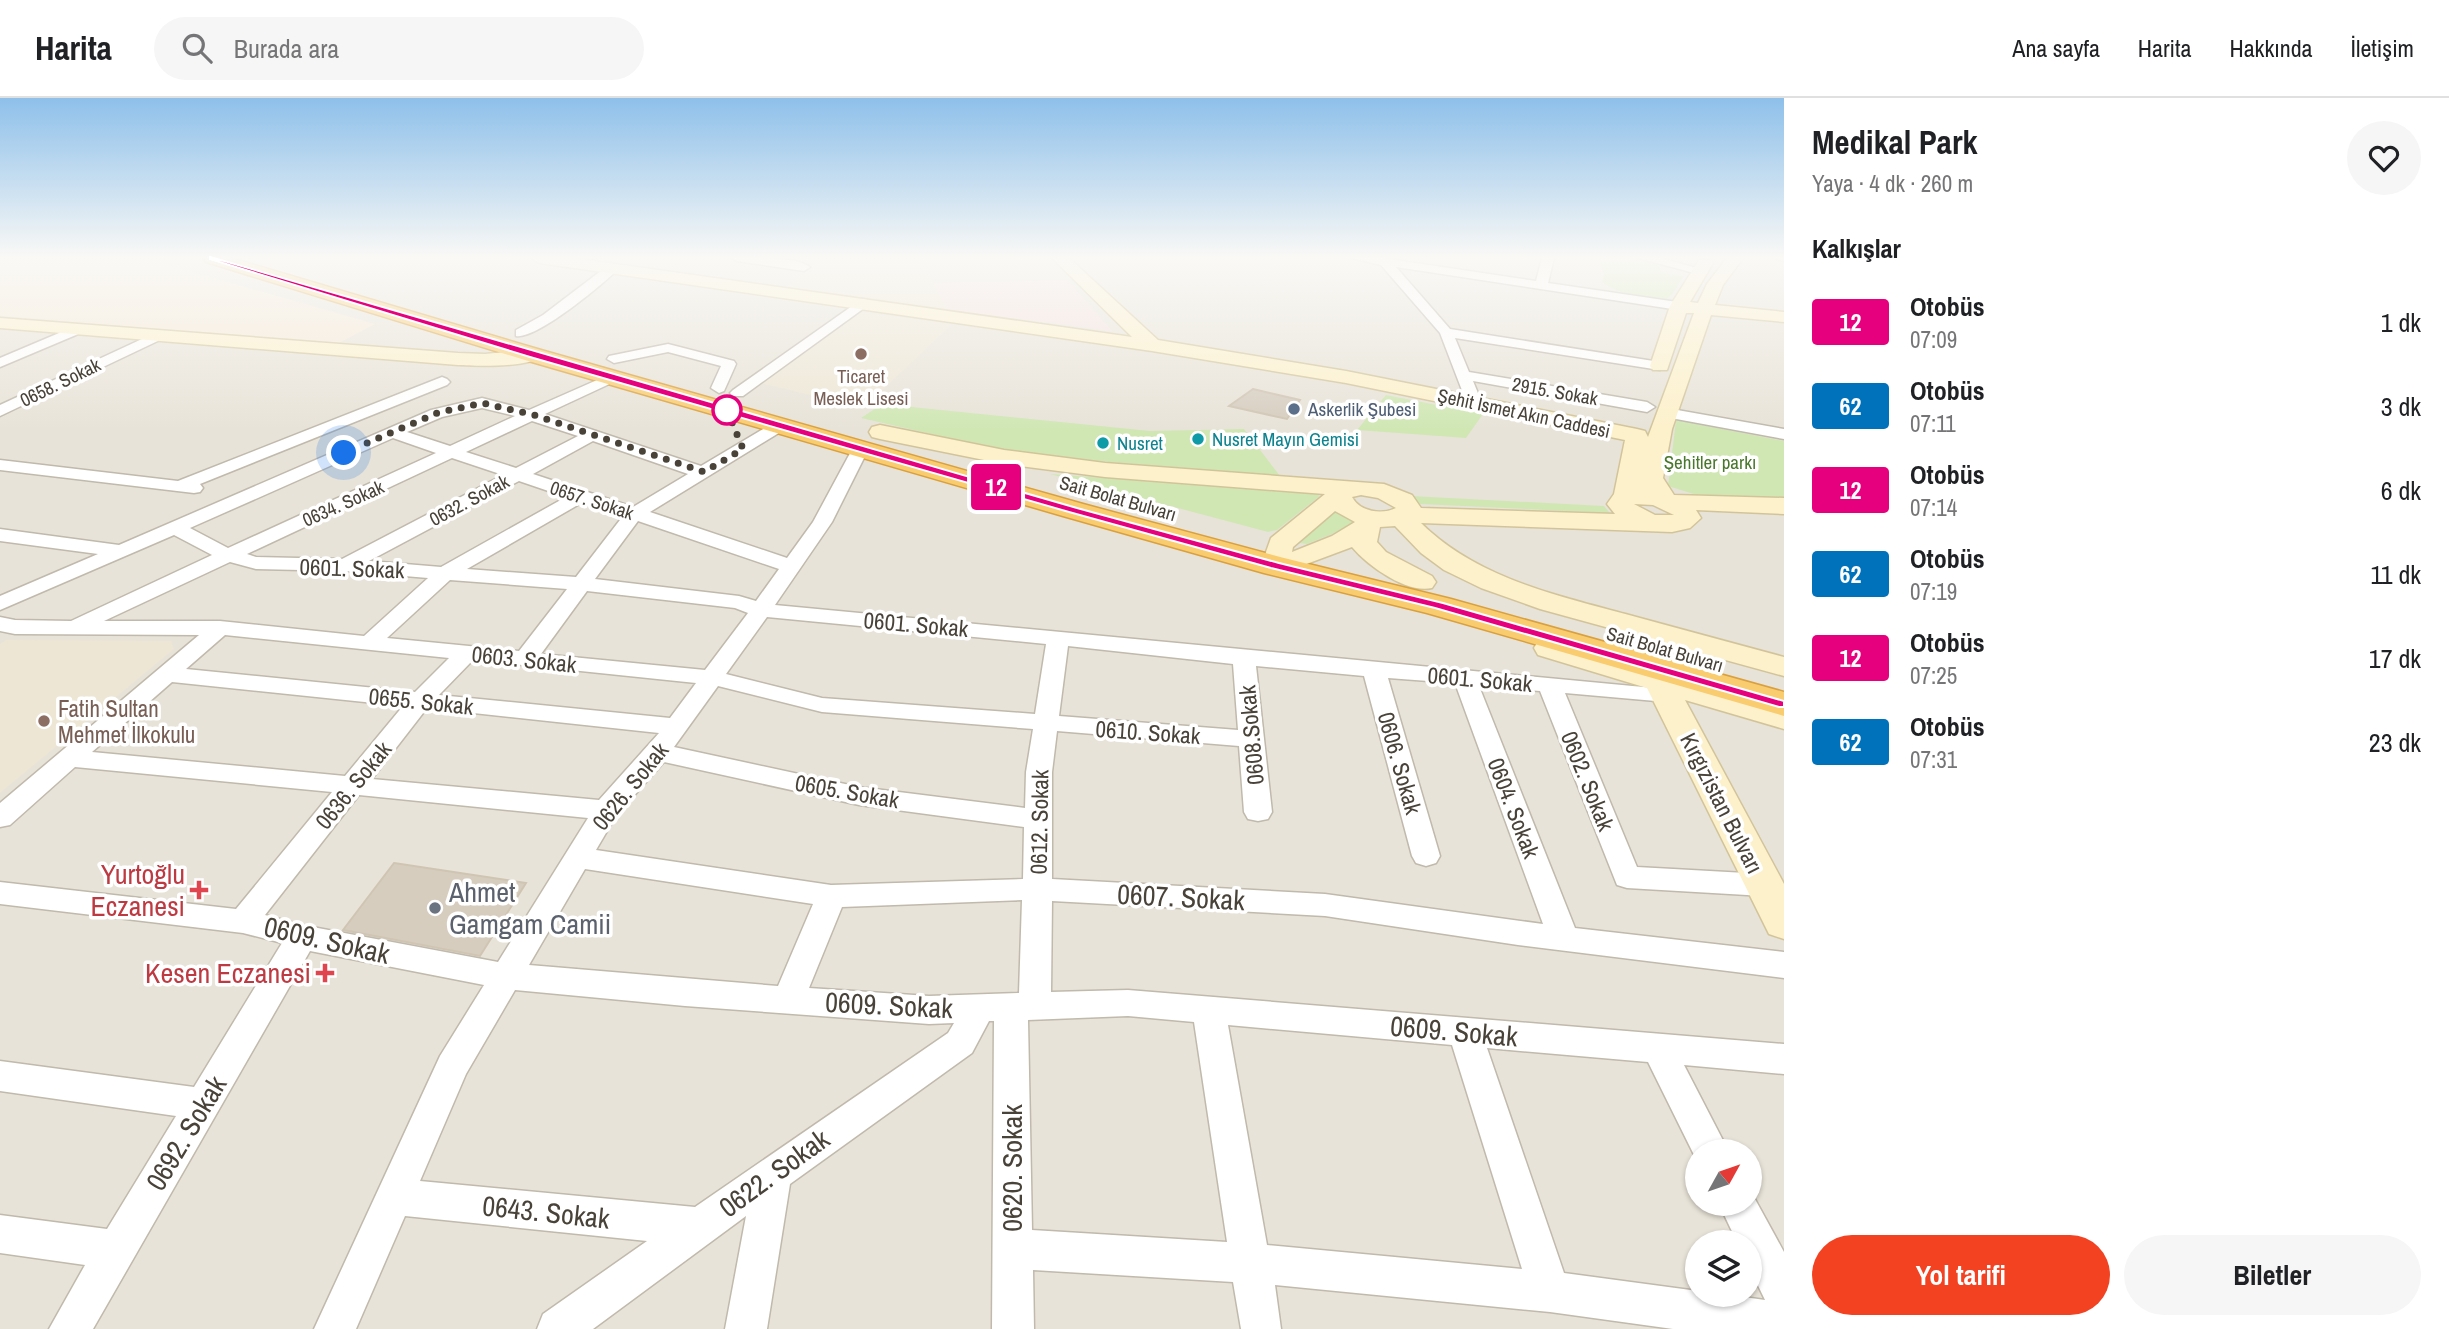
<!DOCTYPE html>
<html lang="tr">
<meta charset="utf-8">
<style>
body{margin:0;font-family:"Archivo Narrow",sans-serif;background:#f6f6f6;color:#202124;height:100vh;display:flex;flex-direction:column;font-size:26px;white-space:nowrap}
*{box-sizing:border-box;margin:0}
p{font-size:23px;color:#757577}
.icon{flex:none;width:38px;height:38px;fill:none;stroke:currentColor;stroke-width:2;stroke-linecap:round;stroke-linejoin:round}
.map{position:relative;flex:1;overflow:hidden}
.panel{display:flex;flex-direction:column;background:#fff;width:665px}
.panel>*{flex:none}
.badge{padding:0 14px;border-radius:5px;font-size:24px;line-height:46px}
.needle{width:46px;rotate:50deg}
.tools{position:absolute;left:1685px;top:1041px;display:grid;gap:14px}
.tools a{display:grid;place-items:center;width:77px;height:77px;border-radius:50%;background:#fff;box-shadow:0 2px 5px #0004;font-size:35px}
.you{position:absolute;width:35px;height:35px;margin:-18px;border:5px solid #fff;border-radius:50%;background:#1a73e8;box-shadow:0 0 0 10px #1a73e833}
.map>.badge{position:absolute;translate:-50% -50%;box-shadow:0 0 0 4px #fff}
h2{padding:0 28px;font-size:26px;line-height:63px}
.round{display:grid;place-items:center;flex:none;width:74px;height:74px;border-radius:37px;background:#f6f6f6}
.head{display:flex;align-items:center;justify-content:space-between;height:119px;padding:0 28px}
h1{font-size:33px;font-weight:700;line-height:52px}
.button{display:flex;gap:14px;margin-top:auto;padding:14px 28px}
.button a{flex:1;height:80px;border-radius:42px;background:#f34222;color:#fff;font-size:28px;font-weight:700;line-height:80px;text-align:center}
.button a+a{background:#f6f6f6;color:#202124}
ul{padding:0;list-style:none}
li{display:flex;align-items:center;gap:21px;height:84px;padding:0 28px}
li div{flex:1}
li b{display:block;font-size:26px}
li em{font-style:normal}
li .badge{min-width:77px;font-weight:700;text-align:center}
header{display:flex;align-items:center;gap:42px;box-sizing:border-box;height:98px;padding:0 35px;background:#fff;border-bottom:2px solid #e0e0e0}
header strong{font-size:33px}
nav{display:flex;gap:38px;margin-inline-start:auto;font-size:24px}
.search{width:490px;height:63px;background:#f6f6f6;display:flex;align-items:center;gap:18px;box-sizing:border-box;padding:0 24px;border-radius:38px;color:#757577;font-size:26px}
main{display:flex;flex:1;min-height:0}
.map>svg:first-child{display:block}
.residential{fill:#e8e3d8;fill-rule:evenodd}
.commercial{fill:#f5e8d6}
.education{fill:#ede6d4}
.medical{fill:#f4e1de}
.green{fill:#d0e7b4}
.building{fill:#d6cdbf;stroke:#d0c5b3;stroke-width:2}
.lines{fill:none;stroke-linecap:round;stroke-linejoin:round}
.street-casing{stroke:#c0b9ac;stroke-width:3}
.secondary-casing{stroke:#d2c49a;stroke-width:3}
.highway-casing{stroke:#d9a03f;stroke-width:3}
.street{fill:#fff;fill-rule:evenodd}
.secondary{fill:#fdf1cb;fill-rule:evenodd}
.highway{fill:#f9cc70;fill-rule:evenodd}
.line{fill:#e6007e;stroke:#fff;stroke-width:2}
.walk{stroke:#484238;stroke-width:7;stroke-dasharray:0 12.6}
.education-dot{fill:#8d6e63;stroke:#fff;stroke-width:2.5}
.service-dot{fill:#5c6f8a;stroke:#fff;stroke-width:2.5}
.stop-dot{fill:#fff;stroke:#e6007e;stroke-width:3.5}
.culture-dot{fill:#0f9aa8;stroke:#fff;stroke-width:2.5}
.health-dot{fill:#e0444e;stroke:#fff;stroke-width:2.5}
.worship-dot{fill:#6b7280;stroke:#fff;stroke-width:2.5}
.labels{text-anchor:middle;dominant-baseline:central;stroke-width:7;stroke-linejoin:round;paint-order:stroke}
.far-education-label{font-size:19px;fill:#785e54;stroke:#fff}
.far-street-label{font-size:19px;fill:#484238;stroke:#fff}
.far-service-label{font-size:19px;fill:#4e5e75;stroke:#fff;text-anchor:start}
.far-culture-label{font-size:19px;fill:#0d838f;stroke:#fff;text-anchor:start}
.far-park-label{font-size:19px;fill:#49782c;stroke:#fff}
.street-label{font-size:23px;fill:#484238;stroke:#fff}
.education-label{font-size:23px;fill:#785e54;stroke:#fff;text-anchor:start}
.near-health-label{font-size:28px;fill:#be3a42;stroke:#fff;text-anchor:end}
.near-worship-label{font-size:28px;fill:#5b616d;stroke:#fff;text-anchor:start}
.near-street-label{font-size:28px;fill:#484238;stroke:#fff}
</style>
<header>
<strong>Harita</strong>
<div class="search"><svg class="icon" aria-label="search" viewBox="0 0 24 24"><circle cx="10" cy="10" r="6"/><path d="M15 15l6 6"/></svg>Burada ara</div>
<nav><a>Ana sayfa</a><a>Harita</a><a>Hakkında</a><a>İletişim</a></nav>
</header>
<main>
<div class="map">
<svg width="1784" height="1231" viewBox="0 0 1784 1231">
<rect width="100%" height="100%" fill="#f4f1ea"/>
<path class="residential" d="M0,160H1784V1231H0ZM1698,1054H1750V1106H1698ZM1698,1144H1750V1197H1698Z"/>
<polygon class="commercial" points="0,160 144,160 375,226 337,246 0,218"/>
<g class="education">
<polygon points="823,160 920,160 948,212 785,191"/>
<polygon points="859,214 952,226 871,303 823,300 760,285"/>
<polygon points="6,542 171,543 174,551 0,695 0,546"/>
</g>
<polygon class="medical" points="1067,182 1112,233 948,212 933,185"/>
<g class="green">
<path d="M1598,160H1636L1659,168L1661,175L1684,178C1679,184 1674,197 1667,201C1656,209 1611,192 1602,184L1604,175Z"/>
<polygon points="1386,297 1483,316 1466,340 1357,332"/>
<polygon points="882,306 1150,333 1244,331 1280,378 1023,357 861,320"/>
<polygon points="1676,322 1784,343 1784,402 1703,399 1668,388"/>
<polygon points="1050,376 1315,395 1320,398 1277,432 1268,434"/>
<polygon points="1411,398 1604,408 1610,415 1420,406"/>
<polygon points="1336,412 1364,423 1307,446 1299,445 1297,440"/>
</g>
<g class="building">
<polygon points="1253,291 1300,302 1287,321 1229,308"/>
<polygon points="394,765 526,785 480,858 343,832"/>
</g>
<g class="lines">
<defs>
<g id="street">
<path d="M731,160C751,160 795,158 810,169L804,173L737,163Z"/>
<polygon points="1352,160 1382,160 1536,183 1542,160 1554,160 1548,185 1684,205 1684,211 1679,212 1396,169 1450,231 1660,264 1667,268 1660,272 1455,240 1469,274 1647,304 1655,309 1647,314 1473,283 1482,305 1480,308 1468,308 1440,235 1381,167"/>
<polygon points="1638,160 1660,160 1704,172 1698,176"/>
<polygon points="1777,160 1784,160 1784,163 1779,162"/>
<path d="M610,166L620,169C605,185 536,242 516,238V232L543,217Z"/>
<polygon points="862,201 867,202 867,208 743,298 733,298 730,295 733,292"/>
<polygon points="78,227 83,228 83,234 0,269 0,260"/>
<polygon points="157,234 162,235 162,241 0,318 0,307"/>
<polygon points="668,246 734,263 736,266 724,293 719,295 711,290 721,268 668,254 614,265 607,261 609,258"/>
<path d="M613,275L618,276L620,279L618,282L545,316L701,368L775,324H787L789,327L787,330L650,414L787,460L813,424L855,346H867L869,350L832,424L775,507L1675,592L1679,597L1675,602L1667,604L1565,595L1637,769L1764,776L1774,779L1779,787L1774,795L1764,798L1627,790L1617,787L1540,593L1479,588L1575,830L1784,854V880L1518,847L1325,818L1052,803L1051,894L1128,892L1784,946V976L1684,967L1729,1054H1698V1065L1648,964L1487,950L1564,1175L1698,1193V1197H1730L1765,1202L1750,1171V1144H1737L1719,1106H1750V1092L1784,1154V1231H1673L1550,1214L1275,1187L1281,1231H1241L1233,1184L1033,1172L1034,1231H992L994,923H989L972,955L790,1086L767,1231H725L746,1118L593,1231H537L543,1216L647,1143L405,1118L356,1231H314L440,958L484,887L310,853L93,1231H49L85,1167L0,1155V1117L107,1131L176,1018L0,993V963L194,989L282,845L243,835L0,806V784L236,811L332,694L75,669L10,727L0,729V705L199,537L15,536L0,533V519L15,522L71,523L212,457L174,437L0,512V498L98,456L0,443V431L119,447L431,312L482,300L529,312ZM482,310L515,318L450,348L407,334L442,319ZM532,323L578,338L516,370L466,354ZM393,340L436,355L228,450L190,430ZM593,343L688,376L633,409L533,376ZM452,360L503,377L342,461L256,459L247,456ZM519,383L566,399L441,469L369,463ZM583,404L623,418L576,479L467,471ZM638,423L779,471L756,503L739,498L595,481ZM230,464L256,471L345,473L428,480L364,538L220,523H104ZM450,482L567,491L519,553L387,540ZM587,493L735,510L748,515L705,572L541,556ZM767,519L1046,546L1035,616L822,600L726,576ZM225,537L449,560L415,594L186,571ZM1068,548L1233,566L1238,632L1059,618ZM473,562L696,585L670,620L439,597ZM1256,568L1364,578L1412,758L1416,765L1426,768L1436,765L1440,758L1388,580L1455,585L1543,826L1325,796L1052,781V674L1057,633L1239,648L1244,714L1248,721L1258,723L1268,721L1272,714ZM172,584L403,608L345,678L92,654ZM718,588L822,614L1033,631L1026,674L1025,710L859,689L674,649ZM427,610L659,635L599,702L372,681ZM664,664L859,707L1024,729L1023,781L831,787L596,752L616,718ZM359,697L588,720L498,864L302,827L265,817ZM585,771L813,806L778,888L529,867ZM1022,802L1019,895L929,898L809,890L842,809ZM515,892L685,908L929,926L954,925L948,935L695,1109L420,1083L466,976ZM1128,918L1194,924L1227,1144L1032,1132L1028,922ZM1228,927L1452,947L1522,1171L1267,1147Z"/>
<polygon points="442,279 447,281 450,284 447,287 200,386 203,390 200,394 194,395 0,372 0,362 178,383"/>
<polygon points="1666,310 1784,331 1784,341 1660,318 1658,315"/>
</g>
<g id="secondary">
<path d="M531,160H573L1132,239L1052,160H1069L1158,242L1346,273L1637,331L1645,333L1648,339L1694,215H1686L1667,272H1653L1650,268L1670,208L1699,162H1711L1713,165L1690,204L1698,205L1707,186L1727,160H1743L1723,187L1715,207L1784,214V224L1711,217L1672,331L1663,380L1674,397L1784,400V416L1696,412L1701,420L1690,430L1672,434L1421,425C1477,480 1555,497 1629,517C1680,531 1732,545 1784,559V578L1540,511L1481,490L1444,472L1421,455L1395,428L1380,429L1377,444L1386,454L1432,478L1436,484L1432,490C1407,496 1368,468 1352,449L1285,474L1275,476L1265,474L1261,468L1271,440L1325,396L1105,379L1004,366L880,341L872,339L869,334L872,329L880,327L1004,352L1105,365L1384,386L1412,397L1421,410L1615,416L1607,406L1614,396L1625,342L1346,285L1152,253L539,165ZM1361,397L1378,400L1396,410C1382,417 1360,414 1352,399ZM1634,406L1653,407L1674,417H1655ZM1335,413L1355,424L1332,438L1292,454L1293,449Z"/>
<path d="M0,220L458,255L485,256L533,251L543,257C532,270 476,268 458,267L0,230Z"/>
<polygon points="1549,541 1784,610 1784,631 1685,602 1784,786 1784,841 1769,836 1647,590 1538,557 1534,550 1538,543"/>
</g>
<polygon id="highway" points="203,160 231,160 541,252 1083,406 1284,460 1451,501 1784,594 1784,618 1427,515 1264,475 1063,418 525,262 206,164"/>
</defs>
<use href="#street" class="street-casing"/>
<use href="#secondary" class="secondary-casing"/>
<use href="#highway" class="highway-casing"/>
<use href="#street" class="street"/>
<use href="#secondary" class="secondary"/>
<use href="#highway" class="highway"/>
</g>
<linearGradient id="sky" x2="0" y2="1"><stop stop-color="#8ec0ea"/><stop offset="0.48" stop-color="#faf9f6"/><stop offset="1" stop-color="#faf9f6" stop-opacity="0"/></linearGradient>
<rect width="1784" height="332" fill="url(#sky)"/>
<polygon class="line" points="210,159 1077,410 1279,465 1443,505 1784,603 1784,609 1779,609 1435,510 1271,470 1069,414 530,259 210,161"/>
<g class="lines">
<polyline class="walk" points="344,355 437,315 482,305 534,317 704,374 743,351 727,312"/>
</g>
<g class="education-dot">
<circle cx="861" cy="256" r="7"/>
<circle cx="44" cy="623" r="7"/>
</g>
<circle class="service-dot" cx="1294" cy="311" r="7"/>
<circle class="stop-dot" cx="727" cy="312" r="14"/>
<g class="culture-dot">
<circle cx="1198" cy="341" r="7"/>
<circle cx="1103" cy="345" r="7"/>
</g>
<g class="health-dot">
<path d="M195.5 781.5h7v7h7v7h-7v7h-7v-7h-7v-7h7z"/>
<path d="M321.5 864.5h7v7h7v7h-7v7h-7v-7h-7v-7h7z"/>
</g>
<circle class="worship-dot" cx="435" cy="810" r="7"/>
<g class="labels">
<g class="far-education-label">
<text x="861" y="278">Ticaret<tspan x="861" dy="22">Meslek Lisesi</tspan></text>
</g>
<g class="far-street-label">
<text transform="translate(60 284) rotate(-26)">0658. Sokak</text>
<text transform="translate(1555 293) rotate(10)">2915. Sokak</text>
<text transform="translate(1524 315) rotate(12)">Şehit İsmet Akın Caddesi</text>
<text transform="translate(1118 400) rotate(16)">Sait Bolat Bulvarı</text>
<text transform="translate(469 402) rotate(-28)">0632. Sokak</text>
<text transform="translate(592 402) rotate(18)">0657. Sokak</text>
<text transform="translate(343 405) rotate(-24)">0634. Sokak</text>
<text transform="translate(1665 551) rotate(16)">Sait Bolat Bulvarı</text>
</g>
<g class="far-service-label">
<text x="1308" y="311">Askerlik Şubesi</text>
</g>
<g class="far-culture-label">
<text x="1212" y="341">Nusret Mayın Gemisi</text>
<text x="1117" y="345">Nusret</text>
</g>
<g class="far-park-label">
<text x="1710" y="364">Şehitler parkı</text>
</g>
<g class="street-label">
<text transform="translate(352 470) rotate(2)">0601. Sokak</text>
<text transform="translate(916 526) rotate(5)">0601. Sokak</text>
<text transform="translate(524 561) rotate(6)">0603. Sokak</text>
<text transform="translate(1480 581) rotate(5)">0601. Sokak</text>
<text transform="translate(421 603) rotate(6)">0655. Sokak</text>
<text transform="translate(1148 634) rotate(4)">0610. Sokak</text>
<text transform="translate(1251 637) rotate(-95)">0608.Sokak</text>
<text transform="translate(1400 665) rotate(74)">0606. Sokak</text>
<text transform="translate(1588 683) rotate(68)">0602. Sokak</text>
<text transform="translate(353 687) rotate(-51)">0636. Sokak</text>
<text transform="translate(630 688) rotate(-51)">0626. Sokak</text>
<text transform="translate(847 693) rotate(10)">0605. Sokak</text>
<text transform="translate(1722 705) rotate(63)">Kırgızistan Bulvarı</text>
<text transform="translate(1514 710) rotate(69)">0604. Sokak</text>
<text transform="translate(1039 724) rotate(-89)">0612. Sokak</text>
</g>
<g class="education-label">
<text x="58" y="610">Fatih Sultan<tspan x="58" dy="26">Mehmet İlkokulu</tspan></text>
</g>
<g class="near-health-label">
<text x="185" y="776">Yurtoğlu<tspan x="185" dy="32">Eczanesi</tspan></text>
<text x="311" y="875">Kesen Eczanesi</text>
</g>
<g class="near-worship-label">
<text x="449" y="794">Ahmet<tspan x="449" dy="32">Gamgam Camii</tspan></text>
</g>
<g class="near-street-label">
<text transform="translate(1181 799) rotate(3)">0607. Sokak</text>
<text transform="translate(327 842) rotate(13)">0609. Sokak</text>
<text transform="translate(889 907) rotate(3)">0609. Sokak</text>
<text transform="translate(1454 933) rotate(5)">0609. Sokak</text>
<text transform="translate(186 1035) rotate(-59)">0692. Sokak</text>
<text transform="translate(1012 1070) rotate(-90)">0620. Sokak</text>
<text transform="translate(774 1075) rotate(-36)">0622. Sokak</text>
<text transform="translate(546 1114) rotate(6)">0643. Sokak</text>
</g>
</g>
</svg>
<div class="tools">
<a><svg class="needle" viewBox="-14 -14 28 28"><path d="M0-13l5 13h-10z" fill="#e53935"/><path d="M0 13l5-13h-10z" fill="#757577"/></svg></a>
<a><svg class="icon" aria-label="layers" viewBox="0 0 24 24"><path d="M12 4l9 5-9 5-9-5zM3 14l9 5 9-5"/></svg></a>
</div>
<div class="you" style="left:344px;top:355px"></div>
<b class="badge" style="left:996px;top:389px;background:#e6007e;color:#fff">12</b>
</div>
<section class="panel">
<div class="head"><div><h1>Medikal Park</h1><p>Yaya · 4 dk · 260 m</p></div><a class="round"><svg class="icon" aria-label="heart" viewBox="0 0 24 24"><path d="M12 20l-8-8c-3-5 5-10 8-4 3-6 11-1 8 4z"/></svg></a></div>
<h2>Kalkışlar</h2>
<ul>
<li><span class="badge" style="background:#e6007e;color:#fff">12</span><div><b>Otobüs</b><p>07:09</p></div><em>1 dk</em></li>
<li><span class="badge" style="background:#0072bc;color:#fff">62</span><div><b>Otobüs</b><p>07:11</p></div><em>3 dk</em></li>
<li><span class="badge" style="background:#e6007e;color:#fff">12</span><div><b>Otobüs</b><p>07:14</p></div><em>6 dk</em></li>
<li><span class="badge" style="background:#0072bc;color:#fff">62</span><div><b>Otobüs</b><p>07:19</p></div><em>11 dk</em></li>
<li><span class="badge" style="background:#e6007e;color:#fff">12</span><div><b>Otobüs</b><p>07:25</p></div><em>17 dk</em></li>
<li><span class="badge" style="background:#0072bc;color:#fff">62</span><div><b>Otobüs</b><p>07:31</p></div><em>23 dk</em></li>
</ul>
<div class="button"><a>Yol tarifi</a><a>Biletler</a></div>
</section>
</main>
